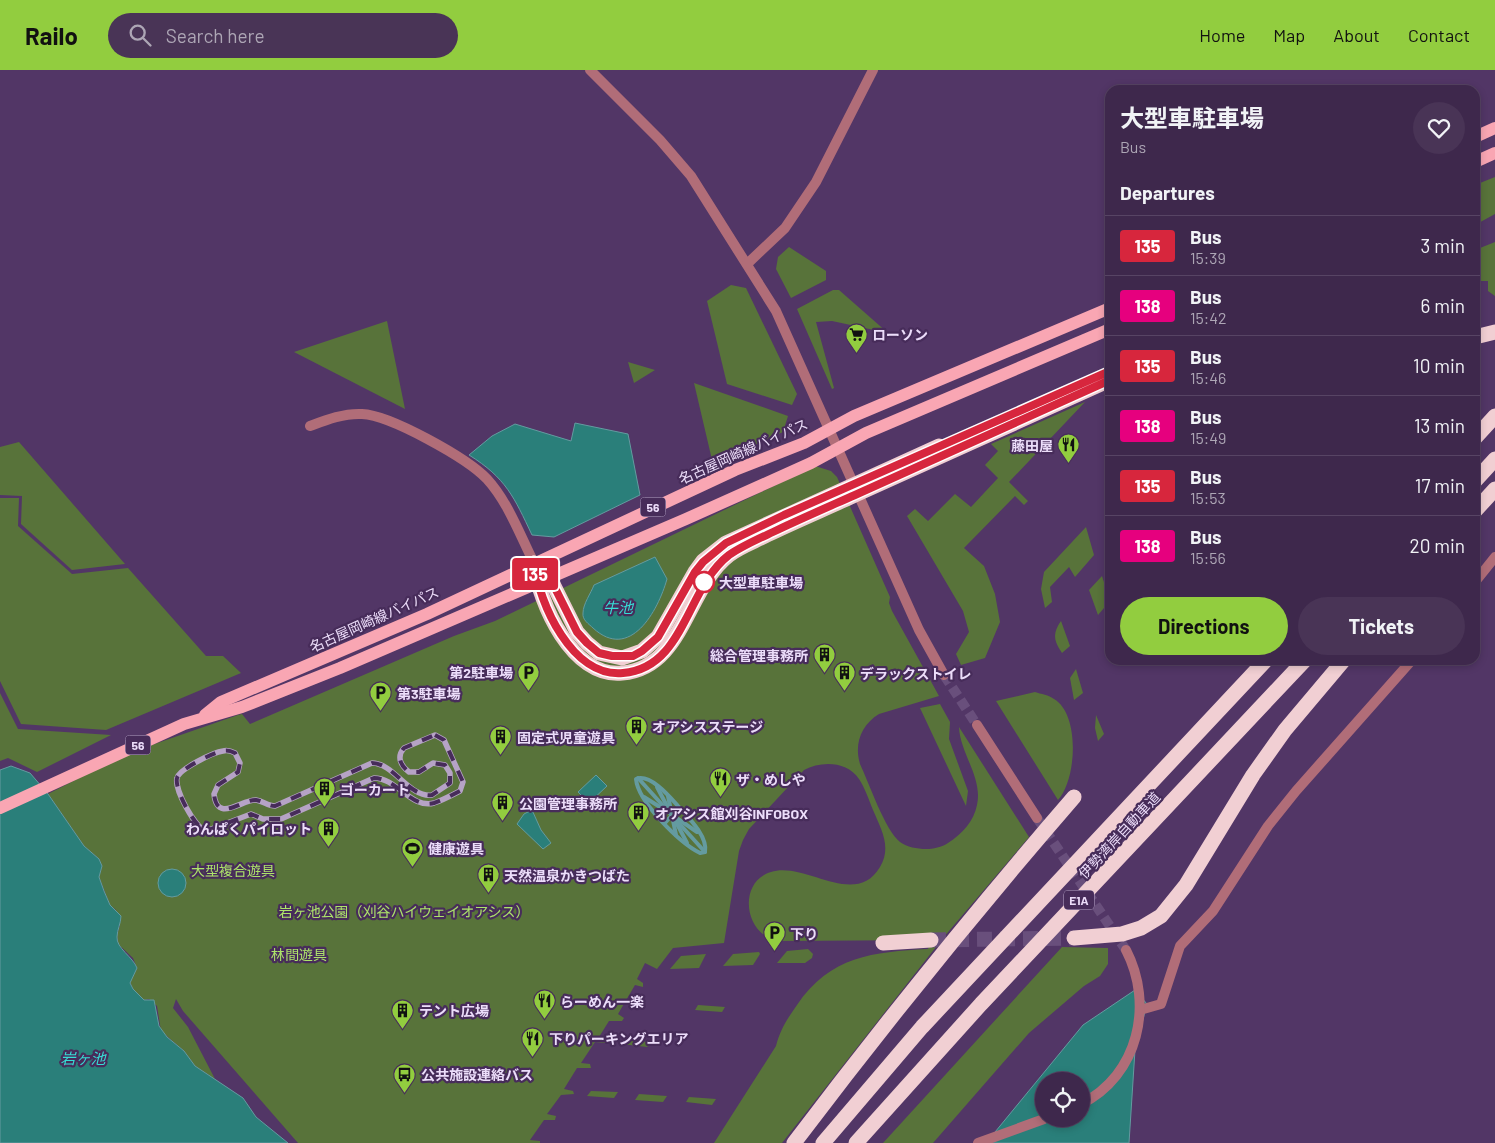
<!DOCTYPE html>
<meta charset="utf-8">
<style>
body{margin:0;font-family:Barlow,"Noto Sans JP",sans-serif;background:#493456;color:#f1f3f6;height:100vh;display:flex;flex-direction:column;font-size:19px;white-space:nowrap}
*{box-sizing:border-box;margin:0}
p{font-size:16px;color:#ada6b5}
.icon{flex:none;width:28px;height:28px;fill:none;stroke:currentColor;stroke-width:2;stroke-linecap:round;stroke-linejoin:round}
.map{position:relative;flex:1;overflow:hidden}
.side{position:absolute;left:1105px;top:15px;width:375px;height:580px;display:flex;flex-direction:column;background:#3e284c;border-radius:15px;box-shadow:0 2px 8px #0003,0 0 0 1px #574464}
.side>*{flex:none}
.badge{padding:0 10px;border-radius:4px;font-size:18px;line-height:32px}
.controls{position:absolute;left:1035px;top:1002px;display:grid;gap:10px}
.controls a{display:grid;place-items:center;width:55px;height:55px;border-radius:50%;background:#3e284c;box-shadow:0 2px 8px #0003,0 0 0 1px #574464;font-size:25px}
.map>.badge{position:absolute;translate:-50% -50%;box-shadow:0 0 0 2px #fff}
h2{padding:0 15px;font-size:19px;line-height:45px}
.round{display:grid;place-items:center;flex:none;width:52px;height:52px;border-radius:26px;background:#493456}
.headline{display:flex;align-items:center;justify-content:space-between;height:85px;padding:0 15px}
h1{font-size:24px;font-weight:700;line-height:38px}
.action{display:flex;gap:10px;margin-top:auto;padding:10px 15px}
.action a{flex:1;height:58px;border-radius:30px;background:#92cd3f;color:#111;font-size:20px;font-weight:700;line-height:58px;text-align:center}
.action a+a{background:#493456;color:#f1f3f6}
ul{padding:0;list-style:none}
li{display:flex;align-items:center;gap:15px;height:60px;padding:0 15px;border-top:1px solid #574464}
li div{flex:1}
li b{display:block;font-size:19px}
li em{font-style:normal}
li .badge{min-width:55px;font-weight:700;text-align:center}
header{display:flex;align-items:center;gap:30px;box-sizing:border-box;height:70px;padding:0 25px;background:#92cd3f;color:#111}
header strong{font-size:24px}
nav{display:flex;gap:28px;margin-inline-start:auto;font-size:18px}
.search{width:350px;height:45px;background:#493456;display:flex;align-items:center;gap:12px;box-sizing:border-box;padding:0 18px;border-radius:28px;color:#ada6b5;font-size:19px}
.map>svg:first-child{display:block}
.green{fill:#58733a}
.water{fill:#2a7f7a;stroke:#649ba0;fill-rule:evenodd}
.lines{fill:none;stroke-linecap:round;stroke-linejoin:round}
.stream{stroke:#649ba0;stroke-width:4}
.tertiary-tunnel{stroke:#694f7c;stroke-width:10;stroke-dasharray:10 5;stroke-linecap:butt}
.motorway-tunnel{stroke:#694f7c;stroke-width:15;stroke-dasharray:15 8;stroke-linecap:butt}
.tertiary{stroke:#b16d78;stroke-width:10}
.primary{stroke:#f9a6b3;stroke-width:12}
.motorway{stroke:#f1cfd3;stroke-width:15}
.rail-casing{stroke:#b6a3c6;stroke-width:5.5}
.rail{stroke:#472c5a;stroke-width:4;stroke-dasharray:11;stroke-linecap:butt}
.line-casing{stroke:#fff;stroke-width:11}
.line{stroke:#d7263d;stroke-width:8}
.stop-dot{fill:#fff;stroke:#d7263d;stroke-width:2.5}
.labels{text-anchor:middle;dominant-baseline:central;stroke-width:4.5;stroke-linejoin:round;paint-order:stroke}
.shield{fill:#472c5a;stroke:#baa8ca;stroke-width:1}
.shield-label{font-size:12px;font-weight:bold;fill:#ecddfa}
.poi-label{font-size:14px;font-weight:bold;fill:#ecddfa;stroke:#472c5a;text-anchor:start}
.street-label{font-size:14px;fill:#ecddfa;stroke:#472c5a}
.stop-label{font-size:14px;font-weight:bold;fill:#ecddfa;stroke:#472c5a;text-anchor:start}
.park-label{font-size:14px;fill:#ade46a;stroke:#472c5a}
.water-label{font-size:15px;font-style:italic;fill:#37ddd5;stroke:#472c5a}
</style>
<header>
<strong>Railo</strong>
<div class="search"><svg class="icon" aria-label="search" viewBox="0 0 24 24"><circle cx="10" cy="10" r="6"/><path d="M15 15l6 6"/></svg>Search here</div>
<nav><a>Home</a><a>Map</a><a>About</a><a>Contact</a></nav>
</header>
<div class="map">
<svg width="1495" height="1073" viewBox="0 0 1495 1073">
<rect width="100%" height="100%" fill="#523666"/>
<g class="green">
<polygon points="1495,107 1495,144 1475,155 1475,115"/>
<polygon points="1495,172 1495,226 1488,221 1488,211 1475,211 1475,180"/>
<polygon points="789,177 826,201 826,210 791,228 776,199 778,187"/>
<polygon points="731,215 746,218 797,324 792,335 727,314 707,231"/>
<polygon points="833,220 839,220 888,263 832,251 816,252 834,318 832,319 797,239"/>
<polygon points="387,251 405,339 294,282"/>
<polygon points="628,292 655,300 634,313"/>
<polygon points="694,313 788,346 783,362 713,394"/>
<polygon points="1085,332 1009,412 1028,431 1024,435 1015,426 964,478 984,496 995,524 1000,552 985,588 961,595 956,584 969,562 963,541 907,446 915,439 928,451 955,424 971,437 998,408 985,395 998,381 991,374"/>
<polygon points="19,372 125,494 72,500 21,454 22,426 0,425 0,377"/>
<path d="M815,396L831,401L837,407L890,527L889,533L892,541L939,626L879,644C861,655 854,674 860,694C869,713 885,760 900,772C907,777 917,779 926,779C933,779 942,777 948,773C962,764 974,751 977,735C983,708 960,683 959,657L1029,767L943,868L782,1073H714L776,976C780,960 787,949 797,935C830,886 873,882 928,879L931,870L779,871C744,866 737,812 771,802C805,791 855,839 880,797C892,777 881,759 873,740C869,730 865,718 859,709C847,691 821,691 804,700L749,759L743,770L739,781L724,873L673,878L657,899L645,893L637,909L643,913V917L635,915L618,944L624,948L622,951H609L599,967L608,970L607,973L595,972L581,993L590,994L591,998H577L564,1019L573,1021L574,1024L561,1025L547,1044L556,1046L555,1050H544L530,1070L540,1071V1073H298L183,941L176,929L173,938L188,957L215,1009L195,996L184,981L161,961L157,936L149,929L144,930L133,919L130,912L137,898L133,888L118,874L117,865L120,855L116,840L110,835L99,807L102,796L99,789L84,776L48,724L126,684L238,645L242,644L250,654L454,566L495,551Z"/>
<polygon points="0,428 19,428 18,456 72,504 128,498 206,586 223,586 241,603 106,660 21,654 0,611"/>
<polygon points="1086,457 1094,485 1075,507 1069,497 1050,517 1052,532 1045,538 1041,519 1044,502"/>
<polygon points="1102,506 1110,531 1098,545 1089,520"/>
<path d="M1061,551L1070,576L1062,583C1054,571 1052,564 1061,551Z"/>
<polygon points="1076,599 1083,623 1074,630 1070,608"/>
<path d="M1035,622C1041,624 1049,625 1054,629C1080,644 1077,709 1058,730L996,631Z"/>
<polygon points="0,623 18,659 111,665 37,702 8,688 0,691"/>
<polygon points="940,634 950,652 949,669 968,721 966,736 920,638"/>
<polygon points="1096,645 1104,664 1098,671 1095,658"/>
<polygon points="1062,877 1108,878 1108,894 1100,906 1084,916 1029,963 933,1073 883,1073"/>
<polygon points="808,879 813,884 812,888 805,893 777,893 787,881"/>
<polygon points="759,882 760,884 753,895 723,896 733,884"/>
<polygon points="706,884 699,898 670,899 681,886"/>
<polygon points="698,935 725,937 722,942 695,940"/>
<polygon points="624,970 651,972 647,977 621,974"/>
<polygon points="591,1021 618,1022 614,1028 587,1026"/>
<polygon points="639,1024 667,1026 663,1032 635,1030"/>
<polygon points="689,1027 716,1029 712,1035 686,1032"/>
</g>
<g class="water">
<path d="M575,353L628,364L640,425L554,467L532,465C514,427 506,408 469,385L492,366L515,354L571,371Z"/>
<path d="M655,487L667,509C658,541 630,592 593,558C589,554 582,550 583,543C583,534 591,523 594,515Z"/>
<path d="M11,696L30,703L48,724L84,776L99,789L102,796L99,807L104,821L110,835L121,846C121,853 117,860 117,867C116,878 133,887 137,898L130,913L133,919L144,930H154L159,956L167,967L184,981L195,996L243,1028L256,1047L288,1073H0V700Z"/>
<polygon points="596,705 607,716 589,733 578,722"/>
<polygon points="532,740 541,760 551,773 543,779 517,754 524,744"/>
<circle cx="172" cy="813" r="14"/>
<path d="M1135,920L1147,934L1135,980L1129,1073H986L1083,955ZM1044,1011H1081V1049H1044Z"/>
</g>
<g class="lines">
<g class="stream">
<polyline points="638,708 705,782"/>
<polyline points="657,717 668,738"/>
<polyline points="668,726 676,765"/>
<polyline points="644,727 668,742"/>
<path d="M678,736C670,727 650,703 636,709C638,732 680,773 700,783L705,782C708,767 689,748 680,738"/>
<polyline points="678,749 697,762"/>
<polyline points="676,752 687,773"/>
<polyline points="665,753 679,737"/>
</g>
<g class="tertiary-tunnel">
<polyline points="944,605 977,655"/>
<polyline points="1037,748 1126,880"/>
</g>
<polyline class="motorway-tunnel" points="931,870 1074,868"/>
<g class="tertiary">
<polyline points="590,0 660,70 691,106 776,241 919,560 944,605"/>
<polyline points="747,194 785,158 816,112 873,0"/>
<path d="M310,356C326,350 344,343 362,344C390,345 467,388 487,409C508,432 520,465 534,493"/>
<polyline points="1475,512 1495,487"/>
<polyline points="977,655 1037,748"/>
<polyline points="1140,940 1161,934 1180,876 1213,841 1268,756 1296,721 1412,590"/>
<path d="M1081,1034C1139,1005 1154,934 1126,880"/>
<polyline points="978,1073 1044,1049"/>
</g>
<g class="primary">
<polyline points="1475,67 1495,58"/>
<polyline points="1475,92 1495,83"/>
<polyline points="205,645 221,632 427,544 735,400 804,373 854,346 1110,238"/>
<polyline points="0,738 184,654 242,637 340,598 686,449 811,393 866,363 1110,259"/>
</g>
<g class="motorway">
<polyline points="1475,267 1495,262"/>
<polyline points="1475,368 1495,346"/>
<polyline points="1475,411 1495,389"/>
<polyline points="1475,441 1495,419"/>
<path d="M534,493C539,533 572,608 622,603C684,598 686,518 729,485C741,476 756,471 769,464C798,450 827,438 855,425C940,387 1025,348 1110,310"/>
<polyline points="534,493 549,506 577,562 587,573 599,583 622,588 642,581 658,567 695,502 703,491 726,473 939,376"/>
<polyline points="1074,868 1122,864 1141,858 1161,846 1186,815 1253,705 1285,660 1344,590"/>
<polyline points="883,873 931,870"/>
<path d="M794,1073C884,954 977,839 1074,727"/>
<polyline points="823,1073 922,957 1266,590"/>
<polyline points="856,1073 981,934 1305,590"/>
</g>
<defs>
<path id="rail" d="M435,665L444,670L463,712L460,721C452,725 443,730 434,733C411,739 397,708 374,708L281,749H263L251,744L206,761C195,758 174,719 177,708C179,699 214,682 223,681C227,680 231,681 235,683L240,693L238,702L218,715L214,724C217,754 242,729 256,730C263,731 268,736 275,736L372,693C394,693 409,728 432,725L450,713V703L445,695L433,693L419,702H409C401,696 396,687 404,678Z"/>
</defs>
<use href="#rail" class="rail-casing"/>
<use href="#rail" class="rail"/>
</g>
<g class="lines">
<defs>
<path id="line" d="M1110,301L784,445L726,473L703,492L695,502L658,567L642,581L633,586H612L599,583L587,573L577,562L549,506L534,493C539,533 572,608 623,603C685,598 686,518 729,485C742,476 758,469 773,462C800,449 828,437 855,425C940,387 1025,348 1110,310"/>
</defs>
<use href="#line" class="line-casing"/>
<use href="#line" class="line"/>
</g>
<defs>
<symbol id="supermarket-pin" viewBox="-11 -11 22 30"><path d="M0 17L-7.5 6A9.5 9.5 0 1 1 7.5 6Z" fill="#92cd3f" stroke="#472c5a"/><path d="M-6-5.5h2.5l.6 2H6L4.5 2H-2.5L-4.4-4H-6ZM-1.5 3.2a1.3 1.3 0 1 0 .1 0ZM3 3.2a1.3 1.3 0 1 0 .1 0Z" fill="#111"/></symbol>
<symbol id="restaurant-pin" viewBox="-11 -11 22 30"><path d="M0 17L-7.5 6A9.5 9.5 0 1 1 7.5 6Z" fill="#92cd3f" stroke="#472c5a"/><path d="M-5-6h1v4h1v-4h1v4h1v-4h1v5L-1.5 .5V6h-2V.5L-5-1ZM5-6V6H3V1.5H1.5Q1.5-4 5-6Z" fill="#111"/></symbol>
<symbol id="building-pin" viewBox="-11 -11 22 30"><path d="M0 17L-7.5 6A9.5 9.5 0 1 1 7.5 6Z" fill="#92cd3f" stroke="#472c5a"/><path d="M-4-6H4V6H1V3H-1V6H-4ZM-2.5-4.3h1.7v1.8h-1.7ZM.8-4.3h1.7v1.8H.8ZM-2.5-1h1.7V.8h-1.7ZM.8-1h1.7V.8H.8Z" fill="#111"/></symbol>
<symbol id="parking-pin" viewBox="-11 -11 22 30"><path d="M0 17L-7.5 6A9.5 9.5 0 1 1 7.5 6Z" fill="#92cd3f" stroke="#472c5a"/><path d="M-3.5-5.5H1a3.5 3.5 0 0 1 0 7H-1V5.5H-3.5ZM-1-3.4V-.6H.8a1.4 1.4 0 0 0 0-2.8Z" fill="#111"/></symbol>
<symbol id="stadium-pin" viewBox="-11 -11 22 30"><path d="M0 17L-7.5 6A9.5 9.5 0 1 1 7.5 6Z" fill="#92cd3f" stroke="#472c5a"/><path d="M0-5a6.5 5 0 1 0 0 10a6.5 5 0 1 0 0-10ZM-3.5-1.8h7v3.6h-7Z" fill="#111"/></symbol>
<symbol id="bus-pin" viewBox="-11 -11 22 30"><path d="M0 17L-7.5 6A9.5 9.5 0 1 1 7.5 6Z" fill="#92cd3f" stroke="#472c5a"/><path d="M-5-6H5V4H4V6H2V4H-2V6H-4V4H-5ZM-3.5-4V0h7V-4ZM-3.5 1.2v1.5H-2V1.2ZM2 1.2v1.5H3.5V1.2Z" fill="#111"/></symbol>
</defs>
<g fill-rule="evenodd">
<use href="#supermarket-pin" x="844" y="252" width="25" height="34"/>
<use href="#restaurant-pin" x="1056" y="362" width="25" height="34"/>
<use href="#building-pin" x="812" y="572" width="25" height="34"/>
<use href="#parking-pin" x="516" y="590" width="25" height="34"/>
<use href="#building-pin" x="832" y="590" width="25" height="34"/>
<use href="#parking-pin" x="368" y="610" width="25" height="34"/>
<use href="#building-pin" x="624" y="644" width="25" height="34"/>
<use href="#building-pin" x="488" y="654" width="25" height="34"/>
<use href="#restaurant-pin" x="708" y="696" width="25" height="34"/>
<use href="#building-pin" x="312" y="706" width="25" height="34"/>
<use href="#building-pin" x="490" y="720" width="25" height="34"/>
<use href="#building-pin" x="626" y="730" width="25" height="34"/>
<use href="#building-pin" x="316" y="746" width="25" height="34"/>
<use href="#stadium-pin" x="400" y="766" width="25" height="34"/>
<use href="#building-pin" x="476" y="792" width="25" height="34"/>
<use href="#parking-pin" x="762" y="850" width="25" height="34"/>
<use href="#restaurant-pin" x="532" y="918" width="25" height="34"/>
<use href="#building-pin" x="390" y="928" width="25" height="34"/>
<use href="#restaurant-pin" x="520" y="956" width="25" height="34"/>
<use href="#bus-pin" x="392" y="992" width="25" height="34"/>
</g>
<circle class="stop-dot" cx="704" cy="512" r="10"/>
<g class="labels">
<g class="shield">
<rect x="640.5" y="427.5" width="25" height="19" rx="4"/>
<rect x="125.5" y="665.5" width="25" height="19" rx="4"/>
<rect x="1064" y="820.5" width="30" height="19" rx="4"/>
</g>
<g class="shield-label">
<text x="653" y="437">56</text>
<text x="138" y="675">56</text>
<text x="1079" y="830">E1A</text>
</g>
<g class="poi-label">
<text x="872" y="264">ローソン</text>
<text x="1053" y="375" text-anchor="end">藤田屋</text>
<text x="808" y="585" text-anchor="end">総合管理事務所</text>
<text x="513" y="602" text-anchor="end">第2駐車場</text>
<text x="860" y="603">デラックストイレ</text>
<text x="397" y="623">第3駐車場</text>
<text x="652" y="656">オアシスステージ</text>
<text x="517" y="667">固定式児童遊具</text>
<text x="736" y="709">ザ・めしや</text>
<text x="340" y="719">ゴーカート</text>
<text x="519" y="733">公園管理事務所</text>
<text x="655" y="743">オアシス館刈谷INFOBOX</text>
<text x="312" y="758" text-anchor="end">わんぱくパイロット</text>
<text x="428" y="778">健康遊具</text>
<text x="504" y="805">天然温泉かきつばた</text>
<text x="790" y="863">下り</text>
<text x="560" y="931">らーめん一楽</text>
<text x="419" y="940">テント広場</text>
<text x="549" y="968">下りパーキングエリア</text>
<text x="421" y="1004">公共施設連絡バス</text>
</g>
<g class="street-label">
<text transform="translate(743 381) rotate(-24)">名古屋岡崎線バイパス</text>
<text transform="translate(374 549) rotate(-24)">名古屋岡崎線バイパス</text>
<text transform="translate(1119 765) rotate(-47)">伊勢湾岸自動車道</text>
</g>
<g class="stop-label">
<text x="719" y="512">大型車駐車場</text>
</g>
<g class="park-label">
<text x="233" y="800">大型複合遊具</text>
<text x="404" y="841">岩ヶ池公園（刈谷ハイウェイオアシス）</text>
<text x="299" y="884">林間遊具</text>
</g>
<g class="water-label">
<text x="618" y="537">牛池</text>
<text x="83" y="988">岩ヶ池</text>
</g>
</g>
</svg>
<div class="controls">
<a><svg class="icon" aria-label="locate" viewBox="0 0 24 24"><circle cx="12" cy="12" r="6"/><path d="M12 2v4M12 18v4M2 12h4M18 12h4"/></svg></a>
</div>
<b class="badge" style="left:535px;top:504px;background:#d7263d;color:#fff">135</b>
<section class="side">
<div class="headline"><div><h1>大型車駐車場</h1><p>Bus</p></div><a class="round"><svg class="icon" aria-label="heart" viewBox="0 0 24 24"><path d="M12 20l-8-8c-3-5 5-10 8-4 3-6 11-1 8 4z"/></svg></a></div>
<h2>Departures</h2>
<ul>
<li><span class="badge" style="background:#d7263d;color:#fff">135</span><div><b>Bus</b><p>15:39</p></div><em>3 min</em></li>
<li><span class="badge" style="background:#e6007e;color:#fff">138</span><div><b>Bus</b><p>15:42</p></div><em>6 min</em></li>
<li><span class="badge" style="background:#d7263d;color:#fff">135</span><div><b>Bus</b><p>15:46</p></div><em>10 min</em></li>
<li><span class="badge" style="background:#e6007e;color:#fff">138</span><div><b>Bus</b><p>15:49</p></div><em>13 min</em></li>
<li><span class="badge" style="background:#d7263d;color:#fff">135</span><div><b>Bus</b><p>15:53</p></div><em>17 min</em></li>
<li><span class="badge" style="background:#e6007e;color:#fff">138</span><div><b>Bus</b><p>15:56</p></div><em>20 min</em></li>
</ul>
<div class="action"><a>Directions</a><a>Tickets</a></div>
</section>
</div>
